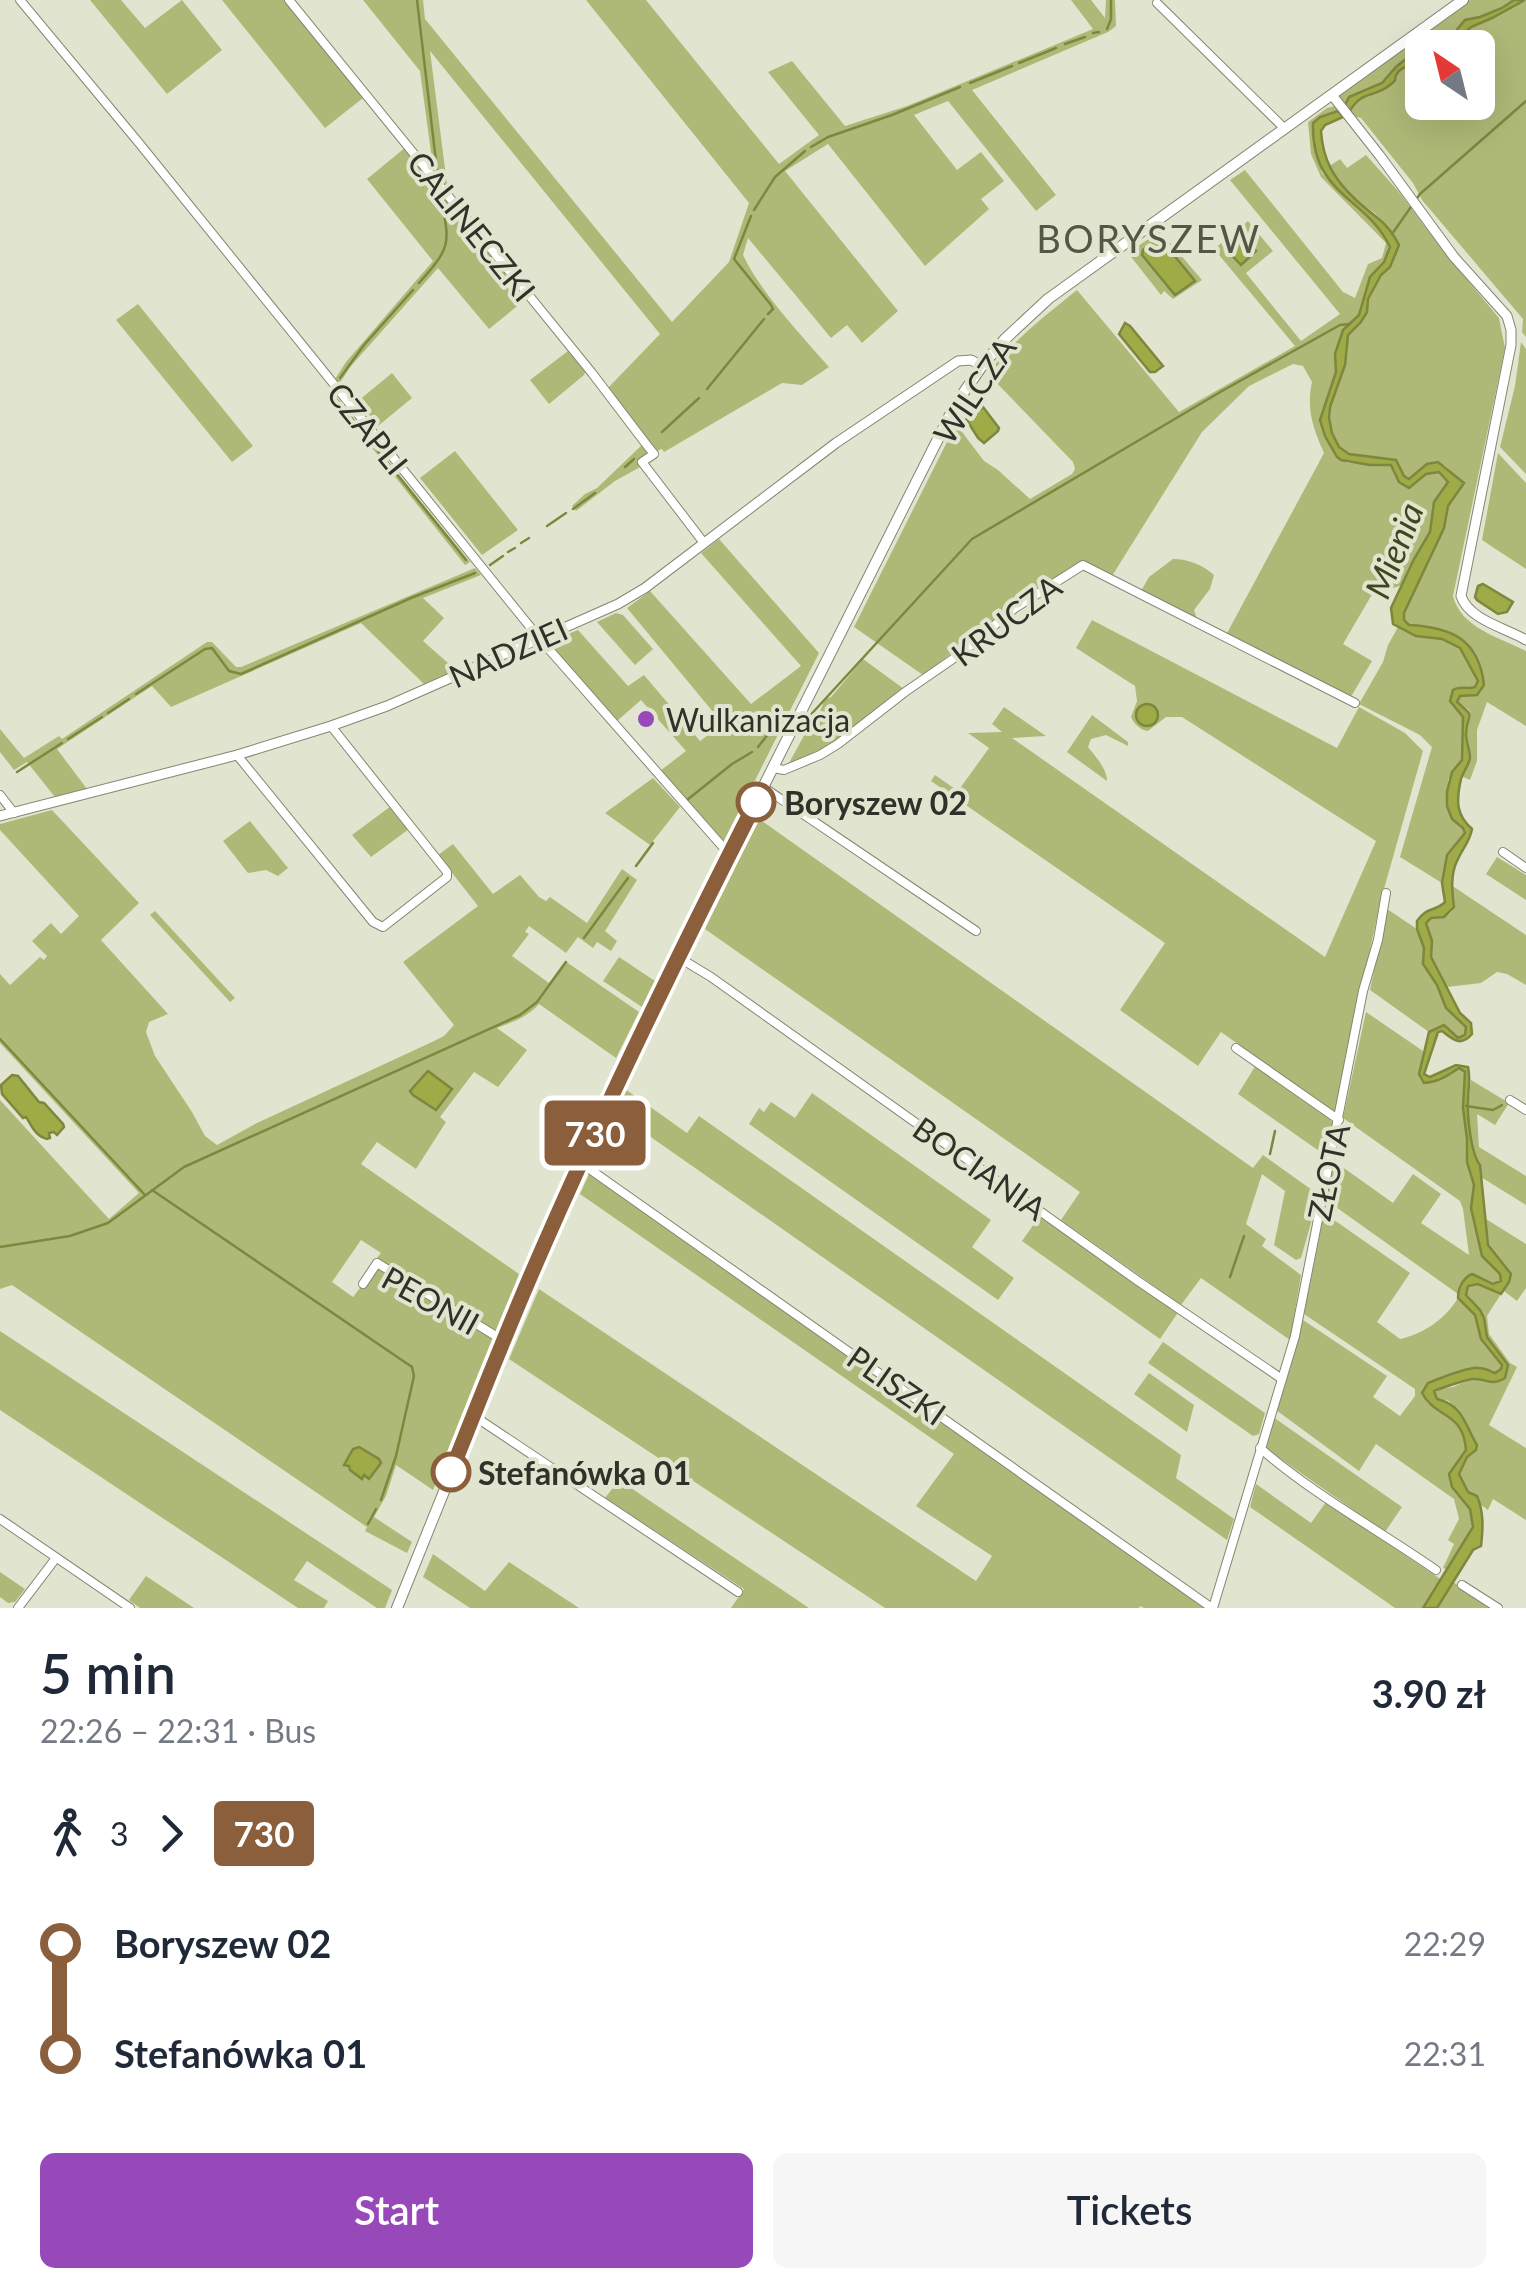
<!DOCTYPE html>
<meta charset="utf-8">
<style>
body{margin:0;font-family:Lato,sans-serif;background:#f6f6f7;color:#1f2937;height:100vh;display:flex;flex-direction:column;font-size:38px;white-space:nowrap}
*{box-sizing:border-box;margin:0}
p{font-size:32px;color:#747a83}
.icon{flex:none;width:55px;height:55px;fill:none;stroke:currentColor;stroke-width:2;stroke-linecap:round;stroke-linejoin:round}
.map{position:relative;height:1608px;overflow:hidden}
.side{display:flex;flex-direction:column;background:#fff;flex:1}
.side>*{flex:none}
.badge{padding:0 20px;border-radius:8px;font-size:35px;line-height:65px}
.needle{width:65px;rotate:325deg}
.fabs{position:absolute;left:1405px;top:30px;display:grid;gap:20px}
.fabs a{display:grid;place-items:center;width:90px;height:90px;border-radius:15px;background:#fff;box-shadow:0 10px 40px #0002;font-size:50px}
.map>.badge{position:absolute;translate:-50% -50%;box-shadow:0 0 0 5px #fff}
.legs{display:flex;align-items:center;gap:15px;height:110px;padding:0 40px;font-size:32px}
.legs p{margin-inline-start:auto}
.headline{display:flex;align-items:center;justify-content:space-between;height:170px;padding:0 40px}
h1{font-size:55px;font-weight:600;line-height:75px}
.button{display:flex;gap:20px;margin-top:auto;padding:20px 40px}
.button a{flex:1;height:115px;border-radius:15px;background:#9849b9;color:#fff;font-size:40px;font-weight:600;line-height:115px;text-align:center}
.button a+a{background:#f6f6f7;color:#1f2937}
ul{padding:0 40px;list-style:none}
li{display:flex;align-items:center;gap:35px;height:110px;font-size:38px}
li i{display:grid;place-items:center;width:15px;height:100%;margin:0 12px;background:currentColor}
li i::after{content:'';width:25px;height:25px;margin:-12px;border:8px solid;border-radius:50%;background:#fff}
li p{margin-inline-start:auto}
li:first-child i{background:linear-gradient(#0000 50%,currentColor 0)}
li:last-child i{background:linear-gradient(currentColor 50%,#0000 0)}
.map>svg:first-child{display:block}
.green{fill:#afb977;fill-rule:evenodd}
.water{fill:#9fab47;stroke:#7e873e;stroke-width:2.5}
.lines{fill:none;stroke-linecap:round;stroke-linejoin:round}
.stream{stroke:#7e873e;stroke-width:2.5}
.minor-casing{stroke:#828672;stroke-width:10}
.tertiary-casing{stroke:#828672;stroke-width:11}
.secondary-casing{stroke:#828672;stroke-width:12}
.minor{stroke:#fff;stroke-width:8}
.tertiary{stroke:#fff;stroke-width:9}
.secondary{stroke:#fff;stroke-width:10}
.line-1-casing{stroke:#fff;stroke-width:22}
.line-1{stroke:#8b5e3c;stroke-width:15}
.poi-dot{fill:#9849b9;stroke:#e1e5cf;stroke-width:4}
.stop-1-dot{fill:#fff;stroke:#8b5e3c;stroke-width:5}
.labels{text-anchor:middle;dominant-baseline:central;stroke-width:8;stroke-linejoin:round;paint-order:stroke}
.street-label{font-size:32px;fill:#303229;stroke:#e1e5cf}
.poi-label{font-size:32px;fill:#303229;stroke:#e1e5cf;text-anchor:start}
.stop-label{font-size:32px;font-weight:bold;fill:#303229;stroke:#e1e5cf;text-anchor:start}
.water-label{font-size:35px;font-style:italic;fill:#41471d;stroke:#e1e5cf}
.quarter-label{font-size:38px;letter-spacing:2.5px;fill:#545744;stroke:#e1e5cf}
</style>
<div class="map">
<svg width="1526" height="1608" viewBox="0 0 1526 1608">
<rect width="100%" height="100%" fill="#e1e5cf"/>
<g class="green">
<polygon points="90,0 121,0 145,28 182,0 222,50 167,94"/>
<polygon points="222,0 285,0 363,98 325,128"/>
<path d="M363,0H423L425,19L672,322L729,262L749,203L586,0H646L779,164L819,135L768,72L792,61L845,126L907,106L1093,29L1071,0H1091L1105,18L1106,0H1115L1116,26L1108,32L972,90L1056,195L1036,211L948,101L914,115L957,170L981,152L1004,181L981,199L989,209L925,266L828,144L785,171L898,311L862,343L847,325L831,338L748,238L743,255C761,293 801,335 829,367L802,385L782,383L664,452L662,449L657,451L607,389L660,334L430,51L448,192L434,175L420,71Z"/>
<path d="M1470,0H1514C1500,10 1485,14 1469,20C1449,27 1452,47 1422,48V53L1407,58L1396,67L1382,83L1367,88L1345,105L1339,96Z"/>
<polygon points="1526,0 1526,337 1522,332 1523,319 1422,200 1413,183 1361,118 1353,116 1349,112 1356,100 1365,95 1375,93 1405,67 1422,61 1422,102 1478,102 1478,48 1448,47 1471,27 1492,18"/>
<path d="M1335,106L1338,111L1320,117L1313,134L1322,173L1378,228L1391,247L1384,262L1370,277L1359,315L1343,330L1335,354L1336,372L1321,420L1347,463L1391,465L1399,481L1409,488L1426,474L1439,472L1449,482L1434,502L1430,532L1414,559L1403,585L1384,591H1374L1343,644L1372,661L1352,695L1347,697L1226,635L1324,453C1313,428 1306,409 1312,382L1303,366L1293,364L1249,386L1202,432L1112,576L1083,561L1006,612L923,675L854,627L956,424L984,461L998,470L1030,499L1072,474L1075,469L1073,462L988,374C1013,340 1045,316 1077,290L1179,412L1295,346L1214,249L1248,221L1273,251L1246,273L1301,341L1340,314L1230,180L1245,170L1343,292L1355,298L1368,264L1382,258L1386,243L1321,177L1311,154L1308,122L1327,108Z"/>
<polygon points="406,147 526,299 489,329 438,268 351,366 339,384 335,379 346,362 433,261 367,179"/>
<path d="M1366,155L1399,192L1444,252L1499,318L1505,348L1453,596C1461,628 1499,637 1526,651V726L1487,702L1477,730V761L1470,780L1461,776L1470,760L1466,734L1471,716L1469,710L1457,702L1459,696L1477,694C1479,687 1483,677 1482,670C1476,635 1438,627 1409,625L1404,620V613L1444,528L1448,506L1464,483L1444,465L1410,479L1404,476L1396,460L1349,454L1340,447L1332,433L1329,418L1330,407L1345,365L1348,335L1361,322L1367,312L1368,299L1381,275L1390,267L1396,255L1387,226L1375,213L1357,201L1328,167L1340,159L1347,168Z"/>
<polygon points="1160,231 1202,280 1173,299 1164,291 1161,295 1128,253"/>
<polygon points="138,304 253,446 232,462 116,320"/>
<polygon points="1521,342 1526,349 1526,474 1500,447 1515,386"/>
<polygon points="568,351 585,372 584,375 549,404 530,380"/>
<polygon points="392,373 412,398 378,426 358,401"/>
<polygon points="331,391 470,562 465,565 331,396"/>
<polygon points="643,444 647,453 638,460 642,466 615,481 576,511 572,506 585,494 597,488"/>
<polygon points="455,451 518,530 482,555 420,478"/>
<polygon points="1498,453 1526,483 1526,569 1482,540"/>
<polygon points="719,539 819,653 724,842 660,771 686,751 641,700 617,721 548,642 578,630 628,686 644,675 700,741 723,724 627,608 650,591 751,704 801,666 701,553"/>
<path d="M1173,559C1188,559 1203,565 1214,575L1210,589L1194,610L1197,619L1141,591L1149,577Z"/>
<polygon points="475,568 481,575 423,598 444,618 423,641 456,670 424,684 361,623 171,707 152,686 57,749 87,789 55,797 27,762 14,770 0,752 0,729 24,758 59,736 62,739 207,642 212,642 236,667 241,667"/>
<polygon points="616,613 623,615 653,649 635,665 597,622"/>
<path d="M1092,620L1337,748L1359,707L1405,733L1423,751L1380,903L1335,1113L1221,1032L1198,1066L1120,1010L1165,943L931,781L935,775L958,791L989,748L968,733L1002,732L992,724L1004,707L1046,736L1012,738L1325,957L1376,841L1182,717H1166L1148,731C1140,730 1134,724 1131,717L1137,701L1135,686L1076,648Z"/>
<polygon points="1398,627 1416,636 1442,639 1460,648 1478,681 1475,687 1453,690 1463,717 1462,760 1448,780 1465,833 1463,838 1447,855 1442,883 1400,857 1432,747 1420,735 1359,704 1383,662 1388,645"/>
<path d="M863,659L904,689C867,720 832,747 788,765L807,730L814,726L825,699L831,697Z"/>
<path d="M1092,715L1128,742V746L1106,735L1091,739L1088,747C1096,757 1107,769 1107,781L1067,752Z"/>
<polygon points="653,778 680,807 650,845 605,813"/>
<polygon points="391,806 409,829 371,857 352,835"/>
<path d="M52,810L139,903L101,940L168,1014L149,1022L146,1032L155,1056L192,1112L205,1136L217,1145L257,1123L432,1042L444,1036L454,1025L403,962L478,906L438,855L453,844L493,894L520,875L539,897L546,901L550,897L587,923L622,869L637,880L605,931L617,941L611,951L597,942L593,948L578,937L566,953L529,926L525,932L529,934L512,956L549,983L565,961L639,1012L616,1058L539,1004C528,1017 512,1022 497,1028L527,1050L498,1087L474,1072L440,1117L446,1122L416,1169L377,1142L361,1164L519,1274L501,1324L433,1490L396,1465L386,1496L374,1517L412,1542L407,1553L365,1531L367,1527L12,1285L0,1289V1100L109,1219L139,1193L0,1043V974L10,985L40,957L44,960L47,956L32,941L51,923L61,934L79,916L0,830V824ZM361,1240L381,1253L376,1259L380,1262L353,1297L332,1282Z"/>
<polygon points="759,819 1253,1168 1263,1155 1319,1195 1301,1258 1296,1260 1274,1245 1285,1191 1262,1174 1246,1224 1266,1239 1262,1246 1301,1275 1290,1340 1201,1278 1181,1305 1061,1220 1080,1192 705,929"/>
<polygon points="250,821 288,868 278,876 266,870 248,873 223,841"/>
<polygon points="1497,857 1526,875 1526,900 1486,874"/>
<path d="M1451,885L1526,935V985L1507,974L1497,972L1481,983L1447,987L1431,957L1432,941L1426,923L1431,918C1435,917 1440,918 1445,916C1459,912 1453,895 1451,885Z"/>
<polygon points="1387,909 1417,929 1424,948 1423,964 1428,973 1437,985 1446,1008 1466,1027 1466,1035 1458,1038 1444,1025 1429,1032 1370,990"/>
<polygon points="155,911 235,998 230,1002 150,915"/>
<polygon points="619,957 655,981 642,1007 603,981"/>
<polygon points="1366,1012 1423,1051 1419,1074 1420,1079 1440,1081 1460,1068 1465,1072 1463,1108 1467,1139 1467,1162 1473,1179 1478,1241 1482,1256 1500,1274 1501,1282 1497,1284 1478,1276 1460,1286 1458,1294 1326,1200 1334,1161 1393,1203 1413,1174 1441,1194 1421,1223 1469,1255 1463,1209 1460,1201 1343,1118"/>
<polygon points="1256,1065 1324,1113 1333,1123 1326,1156 1238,1094"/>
<path d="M1471,1080L1509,1103L1495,1125L1477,1114L1479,1147L1526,1176V1205L1481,1177C1480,1167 1476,1164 1474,1155C1468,1131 1467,1104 1471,1080Z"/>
<polygon points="625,1089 687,1133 699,1116 1181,1455 1176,1478 1234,1519 1227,1540 615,1112"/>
<polygon points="812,1093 991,1220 972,1247 1014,1278 998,1300 749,1124 759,1108 764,1112 771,1102 795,1118"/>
<polygon points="590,1172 1130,1553 1205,1608 1144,1608 1140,1606 1139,1608 885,1608 509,1359 539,1289 976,1581 992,1556 916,1506 954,1454 580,1194"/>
<path d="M1324,1213L1410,1273L1377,1322L1400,1339C1424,1334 1446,1318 1458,1298L1475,1315L1479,1333L1502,1365V1369L1495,1374L1481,1367L1470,1368L1428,1383V1403C1448,1416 1464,1424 1466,1450L1449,1474C1454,1490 1465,1496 1470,1510C1479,1530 1458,1553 1448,1570L1443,1568L1454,1544L1448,1540L1459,1519L1454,1499L1376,1444L1359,1471L1276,1410L1297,1345L1303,1320L1387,1376L1373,1397L1400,1416L1415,1396V1389L1304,1314Z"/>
<polygon points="1041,1214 1179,1311 1160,1339 1022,1241"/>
<polygon points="1486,1219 1526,1244 1526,1288 1517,1301 1504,1291 1509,1282 1496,1255 1488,1245"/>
<polygon points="1472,1284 1478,1284 1501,1294 1487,1316 1489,1334 1510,1363 1517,1367 1489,1425 1526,1448 1526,1520 1493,1499 1488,1510 1481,1505 1477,1496 1468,1493 1459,1474 1467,1457 1476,1450 1477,1445 1449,1401 1437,1399 1434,1394 1436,1389 1453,1387 1474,1378 1493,1383 1507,1365 1487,1337 1484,1318 1466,1295 1468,1286"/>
<polygon points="0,1331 392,1590 385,1608 377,1608 307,1561 294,1580 328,1601 324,1608 298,1608 0,1410"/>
<polygon points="1163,1342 1265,1413 1259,1434 1253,1436 1148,1363"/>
<polygon points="1149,1373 1194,1405 1187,1432 1134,1394"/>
<polygon points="1273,1417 1402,1507 1385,1532 1265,1448"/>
<polygon points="619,1480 809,1608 731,1608 744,1589 605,1498"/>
<polygon points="1256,1484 1311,1523 1326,1502 1442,1580 1423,1608 1395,1608 1250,1507"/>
<polygon points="433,1554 485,1591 509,1562 579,1608 470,1608 423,1577"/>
<polygon points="0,1572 25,1589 15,1602 8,1603 0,1597"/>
<polygon points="146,1576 194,1608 140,1608 129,1600"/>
<polygon points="1453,1582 1493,1608 1437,1608"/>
</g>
<g class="water">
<polygon points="1514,0 1525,0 1492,18 1471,27 1448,47 1435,47 1449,39 1465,20 1480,17 1502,8"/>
<path d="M1422,53V61C1415,64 1405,65 1399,71C1390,82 1401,76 1390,85C1372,99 1363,89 1349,112L1345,105L1349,97L1382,83L1396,67L1407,58Z"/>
<path d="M1338,111L1343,117L1325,125L1321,131C1323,161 1334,179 1356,200C1373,216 1387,221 1399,245L1390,267L1381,275L1368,299L1367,312L1361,322L1348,335L1345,365L1330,407L1329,418L1332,433L1339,447L1349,454L1396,460L1404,476L1409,479L1427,464L1438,462L1464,483L1448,506L1444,528L1404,613V620L1409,625C1451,627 1479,639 1484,685L1477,695L1460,696L1457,702C1478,720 1467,711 1466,734C1466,742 1470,750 1470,758C1469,765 1463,772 1461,779C1456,801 1456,815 1472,829C1470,841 1463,848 1458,859C1450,874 1452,891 1454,907L1444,917L1431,918L1426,923L1432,941L1431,957L1460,1013L1471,1023L1472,1034C1461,1047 1453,1040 1442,1031L1438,1032L1424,1074L1430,1077L1456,1065L1468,1067C1471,1080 1468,1088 1468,1100C1467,1116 1471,1154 1480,1165L1488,1245L1511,1274L1509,1282L1501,1294L1478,1284L1468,1286L1466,1295L1480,1310L1484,1318L1487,1337L1508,1365L1505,1378C1490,1387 1488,1378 1473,1379C1468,1379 1438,1389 1434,1391L1437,1399C1463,1405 1465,1425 1477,1445L1476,1450L1467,1457L1459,1474L1468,1492L1477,1496C1484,1512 1483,1529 1481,1546L1473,1550L1437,1608H1423L1473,1527L1470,1509L1452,1487L1449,1474L1466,1450C1463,1411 1436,1419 1422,1393L1428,1383C1438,1379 1470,1366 1479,1368C1485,1368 1490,1371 1495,1373L1501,1369L1502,1365L1481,1339L1475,1315L1458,1298C1458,1288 1463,1278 1472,1274L1493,1284L1501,1281L1500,1274L1482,1256L1471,1208L1474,1185L1467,1162V1139L1463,1108L1465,1072L1459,1068C1447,1076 1439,1082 1424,1083L1419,1074L1429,1032L1444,1025L1458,1038L1465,1035L1466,1027L1446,1008L1437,985L1423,964L1424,948L1417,929V921C1427,906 1435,912 1445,902L1442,883L1447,855L1465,833L1463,828L1452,819L1447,806V792L1452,772L1462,760L1463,717L1450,701L1453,690C1460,685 1468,690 1475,687L1478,681L1460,648L1442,639L1416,636L1393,624L1391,608L1414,559L1430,532L1434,502L1448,482L1439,472L1426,474L1409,488L1399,482L1391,465H1370L1341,460L1337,457L1325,436L1320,420L1336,372L1335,354L1343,330L1359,315L1370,277L1384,262L1390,247C1366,196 1311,196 1313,123L1320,117Z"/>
<polygon points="1242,234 1256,251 1241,265 1224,247 1237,235"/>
<polygon points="1158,240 1169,249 1195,281 1175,295 1142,255 1143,250"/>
<polygon points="1125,323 1130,326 1163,366 1155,372 1150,372 1119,334"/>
<polygon points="983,407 999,428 998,431 984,443 978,438 966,419"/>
<polygon points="1483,584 1513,602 1507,612 1498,614 1477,600 1475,597 1478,586"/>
<circle cx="1147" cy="715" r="11"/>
<polygon points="428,1071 452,1089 436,1110 413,1095 410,1091"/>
<path d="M12,1075L18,1076L39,1102L44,1103L63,1124L64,1127L57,1135L54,1132L49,1133L50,1138L47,1139C35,1136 32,1126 26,1117L23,1118L2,1094L1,1085Z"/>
<polygon points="359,1447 379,1459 381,1463 369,1479 364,1475 362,1479 350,1470 349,1466 344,1465 353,1449"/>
</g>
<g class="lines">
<g class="stream">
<polyline points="417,0 437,170"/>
<polyline points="1107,29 1111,19 1111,0"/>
<polyline points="1093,33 1099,32"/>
<polyline points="1065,44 1085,37"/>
<polyline points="1019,63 1056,48"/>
<polyline points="970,83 1012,66"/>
<polyline points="811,147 828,137 892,115 960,87"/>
<polyline points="754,210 775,177 805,151"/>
<polyline points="751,216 734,259 771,305 773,309 768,314"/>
<polyline points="1392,234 1420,194 1526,101"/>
<path d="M419,283C454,244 449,243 440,193"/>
<polyline points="340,378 364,345 413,290"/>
<polyline points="707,389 764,319"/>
<polyline points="333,395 466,560"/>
<polyline points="662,432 699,398"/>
<polyline points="625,467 634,459"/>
<polyline points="573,509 595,493"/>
<polyline points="547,526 566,513"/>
<polyline points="521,543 529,538"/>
<polyline points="508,552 515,548"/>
<polyline points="490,565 503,556"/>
<polyline points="136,694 205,649 212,648 229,671 241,674 411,598 475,573"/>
<polyline points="108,713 129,699"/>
<polyline points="805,721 972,539 1222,391 1340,325 1349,324"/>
<polyline points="68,739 102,717"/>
<polyline points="758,747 772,729 784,718"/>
<polyline points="17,772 62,743"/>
<polyline points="687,800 732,764 752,752"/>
<polyline points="636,866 653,843"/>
<polyline points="584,938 628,878"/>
<polyline points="0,1039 145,1195"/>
<polyline points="1466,1106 1493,1110 1502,1105"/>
<polyline points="1270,1154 1275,1131"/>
<polyline points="152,1190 412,1367 414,1376 396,1456 381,1500"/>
<polyline points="0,1247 70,1236 108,1223 184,1167 520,1015 537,1002 566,962"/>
<polyline points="1230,1277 1244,1236"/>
<polyline points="368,1524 376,1509"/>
</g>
<defs>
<g id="minor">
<polyline points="20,0 139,143 539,638 729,854"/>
<polyline points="289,0 592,373 646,444 654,454 642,462 704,543"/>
<polyline points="1157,3 1285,129"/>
<polyline points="237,755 373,922 383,927 447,877 447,872 331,726"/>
<polyline points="773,768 784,770 820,755 838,744 905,692 963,652 1015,608 1083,565 1355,703"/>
<polyline points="763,787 976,931"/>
<polyline points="0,795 14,813"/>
<polyline points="1503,852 1526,868"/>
<polyline points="678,957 711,977 1138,1281 1282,1379"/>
<polyline points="1236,1048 1339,1120"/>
<polyline points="1510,1100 1526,1110"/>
<polyline points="581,1163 1212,1608"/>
<polyline points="363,1284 377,1263 504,1341"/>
<polyline points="474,1416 738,1592"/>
<path d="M1260,1448C1314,1495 1377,1529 1436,1570"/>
<polyline points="0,1519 130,1608"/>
<polyline points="1462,1585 1498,1608"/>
<polyline points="18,1608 56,1558"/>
<polyline points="1213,1608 1295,1336 1363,991 1378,940 1386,893"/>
</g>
<g id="tertiary">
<path d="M1332,95L1380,156L1454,257L1507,316L1511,330V345L1461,596C1469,620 1506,628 1526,640"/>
<polyline points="0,816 237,755 331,726 387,706 618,604 645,588 836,443 958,361 971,360 982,366"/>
</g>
<polyline id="secondary" points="397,1608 530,1278 581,1163 726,861 955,405 982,366 1005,339 1048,299 1463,0"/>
</defs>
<use href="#minor" class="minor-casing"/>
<use href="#tertiary" class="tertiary-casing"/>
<use href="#secondary" class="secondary-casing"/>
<use href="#minor" class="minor"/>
<use href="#tertiary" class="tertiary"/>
<use href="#secondary" class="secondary"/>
</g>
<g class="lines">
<defs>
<path id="line-1" d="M451,1472C477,1406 503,1340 531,1275C600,1115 677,957 756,802"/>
</defs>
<use href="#line-1" class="line-1-casing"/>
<use href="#line-1" class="line-1"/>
</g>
<circle class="poi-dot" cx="646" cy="719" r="10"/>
<g class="stop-1-dot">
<circle cx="756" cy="802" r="18"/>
<circle cx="451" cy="1472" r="18"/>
</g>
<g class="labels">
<g class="street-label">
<text transform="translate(472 226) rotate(51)">CALINECZKI</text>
<text transform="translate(974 390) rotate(-56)">WILCZA</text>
<text transform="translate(368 428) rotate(51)">CZAPLI</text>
<text transform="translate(1006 620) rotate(-37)">KRUCZA</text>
<text transform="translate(508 652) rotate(-24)">NADZIEI</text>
<text transform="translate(980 1168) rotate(35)">BOCIANIA</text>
<text transform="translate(1328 1172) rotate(-78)">ZŁOTA</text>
<text transform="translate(431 1300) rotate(29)">PEONII</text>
<text transform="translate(897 1385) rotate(35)">PLISZKI</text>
</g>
<g class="poi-label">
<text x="666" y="719">Wulkanizacja</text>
</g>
<g class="stop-label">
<text x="784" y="802">Boryszew 02</text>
<text x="478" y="1472">Stefanówka 01</text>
</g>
<g class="water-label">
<text transform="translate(1393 550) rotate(-68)">Mienia</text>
</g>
<g class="quarter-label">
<text x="1149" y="238">BORYSZEW</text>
</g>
</g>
</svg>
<div class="fabs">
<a><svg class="needle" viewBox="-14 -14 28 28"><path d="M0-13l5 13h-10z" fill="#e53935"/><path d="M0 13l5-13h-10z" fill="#747a83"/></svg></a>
</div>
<b class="badge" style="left:595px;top:1133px;background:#8b5e3c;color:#fff">730</b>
</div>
<section class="side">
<div class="headline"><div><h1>5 min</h1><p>22:26 – 22:31 · Bus</p></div><b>3.90 zł</b></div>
<div class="legs"><svg class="icon" aria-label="walk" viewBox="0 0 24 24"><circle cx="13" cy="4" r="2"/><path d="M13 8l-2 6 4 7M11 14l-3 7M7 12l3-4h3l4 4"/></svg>3<svg class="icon" aria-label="forward" viewBox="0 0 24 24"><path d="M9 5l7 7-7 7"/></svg><b class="badge" style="background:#8b5e3c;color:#fff">730</b></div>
<ul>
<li><i style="color:#8b5e3c"></i><b>Boryszew 02</b><p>22:29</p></li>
<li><i style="color:#8b5e3c"></i><b>Stefanówka 01</b><p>22:31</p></li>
</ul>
<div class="button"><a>Start</a><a>Tickets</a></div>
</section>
